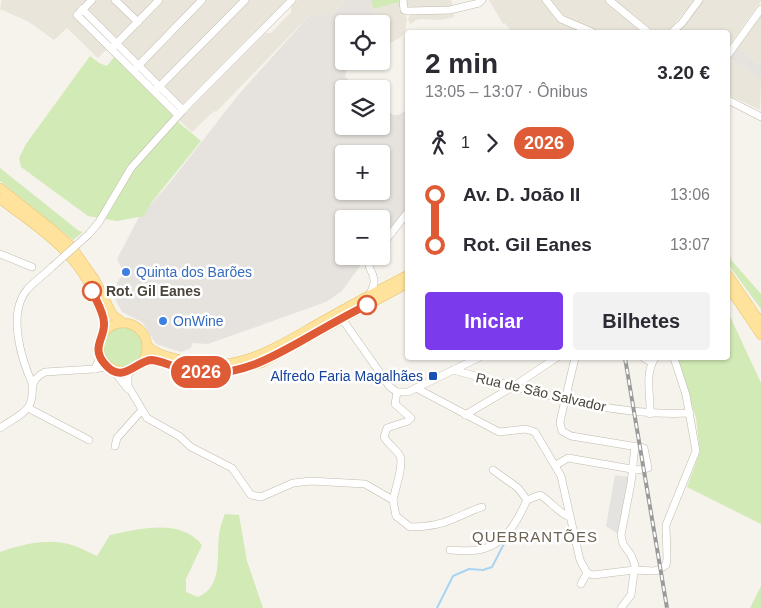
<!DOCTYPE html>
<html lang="pt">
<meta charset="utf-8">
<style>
body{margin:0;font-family:Arial,sans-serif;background:#f2f2f3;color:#2b2b33;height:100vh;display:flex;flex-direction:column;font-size:19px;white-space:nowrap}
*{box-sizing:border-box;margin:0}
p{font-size:16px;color:#7c7c81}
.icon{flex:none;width:28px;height:28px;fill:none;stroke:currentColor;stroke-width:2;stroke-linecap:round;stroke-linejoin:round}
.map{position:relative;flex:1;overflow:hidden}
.side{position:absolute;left:405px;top:30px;width:325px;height:330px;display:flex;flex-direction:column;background:#fff;border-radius:5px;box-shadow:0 1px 4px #0004}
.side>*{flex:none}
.badge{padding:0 10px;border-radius:16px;font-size:18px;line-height:32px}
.fabs{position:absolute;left:335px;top:15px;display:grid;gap:10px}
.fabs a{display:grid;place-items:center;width:55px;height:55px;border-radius:5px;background:#fff;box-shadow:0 1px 4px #0004;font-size:25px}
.map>.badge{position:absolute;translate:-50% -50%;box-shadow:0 0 0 2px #fff}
.legs{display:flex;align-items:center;gap:8px;height:55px;padding:0 20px;font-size:16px}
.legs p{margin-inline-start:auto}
.headline{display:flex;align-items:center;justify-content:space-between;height:85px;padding:0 20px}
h1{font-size:28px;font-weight:700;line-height:38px}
.cta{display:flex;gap:10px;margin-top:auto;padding:10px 20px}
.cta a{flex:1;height:58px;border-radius:5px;background:#7c3aed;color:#fff;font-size:20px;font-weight:700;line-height:58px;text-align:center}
.cta a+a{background:#f2f2f3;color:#2b2b33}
ul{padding:0 20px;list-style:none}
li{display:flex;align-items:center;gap:18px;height:50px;font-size:19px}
li i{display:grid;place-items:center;width:8px;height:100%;margin:0 6px;background:currentColor}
li i::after{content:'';width:12px;height:12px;margin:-6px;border:4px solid;border-radius:50%;background:#fff}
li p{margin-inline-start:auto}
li:first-child i{background:linear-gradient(#0000 50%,currentColor 0)}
li:last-child i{background:linear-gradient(currentColor 50%,#0000 0)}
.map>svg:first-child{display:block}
.residential{fill:#eae5da}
.industrial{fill:#e6e2dd;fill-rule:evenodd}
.green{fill:#d2eab5}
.parking{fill:#e5e3e0}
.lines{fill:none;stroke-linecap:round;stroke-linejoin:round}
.stream{stroke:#a9d4f2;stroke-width:2}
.minor-casing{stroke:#c2bbae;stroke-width:8}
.major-casing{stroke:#e6c16a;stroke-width:10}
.minor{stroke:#fff;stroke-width:7}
.major{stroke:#ffe39c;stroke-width:9}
.rail-casing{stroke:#9a9a9a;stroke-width:4}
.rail{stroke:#fff;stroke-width:2;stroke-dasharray:5.5;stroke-linecap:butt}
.minor-bridge-casing{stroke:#c2bbae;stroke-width:8;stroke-linecap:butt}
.minor-bridge{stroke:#fff;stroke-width:7}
.line-1-casing{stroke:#fff;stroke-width:11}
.line-1{stroke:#df5b35;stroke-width:8}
.shop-dot{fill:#3f7fe0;stroke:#fff;stroke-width:2}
.stop-1-dot{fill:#fff;stroke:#df5b35;stroke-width:2.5}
.transit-dot{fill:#1a4fb4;stroke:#fff;stroke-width:2}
.labels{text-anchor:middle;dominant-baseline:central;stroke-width:5;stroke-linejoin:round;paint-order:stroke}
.shop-label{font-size:14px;fill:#366cbe;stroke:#fff;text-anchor:start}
.stop-label{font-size:14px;font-weight:bold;fill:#4b4439;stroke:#fff;text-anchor:start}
.transit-label{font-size:14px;fill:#164399;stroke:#fff;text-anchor:end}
.street-label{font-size:14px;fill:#4b4439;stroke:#fff}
.neighbourhood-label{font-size:15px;letter-spacing:1px;fill:#6e6250;stroke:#fff}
</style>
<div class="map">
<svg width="761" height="608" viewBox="0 0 761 608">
<rect width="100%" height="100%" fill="#f6f3ec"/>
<g class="residential">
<polygon points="2,0 89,0 75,15 107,49 98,58 67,28 54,40 29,22 0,9"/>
<polygon points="95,0 114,0 134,21 116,39 87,10 87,8"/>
<polygon points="120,0 155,0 138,17"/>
<polygon points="164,0 199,0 140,60 137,60 121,43"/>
<polygon points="205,0 241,0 161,82 159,82 142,65"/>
<polygon points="250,0 286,0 183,104 181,104 164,85"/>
<polygon points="298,0 346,0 331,15 310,15 216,112 214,111 192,132 179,120 266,33 271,33 291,12 291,6"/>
<polygon points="404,0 451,0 453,7 408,9"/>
<polygon points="489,0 543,0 557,18 586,32 510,32 511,31 505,23 503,24"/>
<polygon points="550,0 605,0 643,32 601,32 594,29 590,30 562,16"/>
<polygon points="614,0 695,0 667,32 653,32"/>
<polygon points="703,0 761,0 761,1 728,47 728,32 676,32"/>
<polygon points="401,2 402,8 407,19 405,32 401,37 381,48 381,24 376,24 373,9"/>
<polygon points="453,11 454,17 441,20 421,19 416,20 411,24 408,20 410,14 420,12"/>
<polygon points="761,14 761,62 759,64 737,48"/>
<polygon points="730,58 761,79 760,110 728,95 728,61"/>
</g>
<g class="industrial">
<path d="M346,0H371L376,24H344V61H358L352,65L346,72L345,77L359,89H344V126H381V106L393,115H398L407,110V207L381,241V219H344V256H369L363,262L342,291L326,302L208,344L192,343L191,348L181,352L156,344L142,322L122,312L114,297L113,291L119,279L125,275L117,259L139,217L167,186L239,94L310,15H331ZM344,154H381V191H344Z"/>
<polygon points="737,48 759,64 761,62 761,79 730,58"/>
</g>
<g class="green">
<polygon points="371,0 402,0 401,2 373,9"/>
<polygon points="90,56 99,63 107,66 115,56 173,108 178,122 201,141 151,203 144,216 117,221 88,216 21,167 19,158 26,144"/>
<polygon points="0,168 79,231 83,232 73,240 0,181"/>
<polygon points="728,252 732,261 761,294 761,309 728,264"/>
<polygon points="728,312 761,383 761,524 687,487 700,452 696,418 677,358 728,358"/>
<circle cx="123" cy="347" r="20"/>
<path d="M225,514L239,515L247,561L263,608H0V552C24,544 50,537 75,546C83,549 90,553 97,556L110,535C140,529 180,518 202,545L186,579V592L198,597C225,585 215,554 220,529C221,524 223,519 225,514Z"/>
<polygon points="761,586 761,608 750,608"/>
</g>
<polygon class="parking" points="615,475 628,477 618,534 606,526"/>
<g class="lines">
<polyline class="stream" points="437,608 453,576 469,569 483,570 492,567 508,536"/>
<defs>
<g id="minor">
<polyline points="92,0 77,15 178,115"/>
<polyline points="115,0 138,22"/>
<polyline points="403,0 404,10 409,11 450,10 479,3 482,0"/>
<polyline points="546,0 561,19 592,32"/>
<polyline points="609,0 648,32"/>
<polyline points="82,9 183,110"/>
<polyline points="672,32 682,23 699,0"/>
<polyline points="114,46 159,0"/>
<polyline points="728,55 761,9"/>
<polyline points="137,67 202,0"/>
<polyline points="157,89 245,0"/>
<polyline points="728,100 761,117"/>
<polyline points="89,234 99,222 131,168 183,110 292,0"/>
<polyline points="381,246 408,212"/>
<polyline points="0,254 32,267"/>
<path d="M369,296C371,291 375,285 374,280C373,268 364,269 373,256"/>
<polyline points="340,316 390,387 397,392 408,392 478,358"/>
<polyline points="644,358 652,363"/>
<polyline points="95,369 100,357"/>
<polyline points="113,370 128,389"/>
<path d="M132,370L128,375V386L147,418L179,436L191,447L232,468L251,495L261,497L293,483L311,481L365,484L393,500L396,516L410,527C424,527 440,525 453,519C463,515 472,510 482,507"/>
<path d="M453,370C530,390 608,417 690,413"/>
<path d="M32,383C21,358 8,315 26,291C33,282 44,275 52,267"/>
<polyline points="416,388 499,432 526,429 535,432 561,476 580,560 587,573"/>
<polyline points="28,408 89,440"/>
<path d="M650,414C651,395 644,374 655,358"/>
<polyline points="465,415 514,386 556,358"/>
<path d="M0,428C8,422 24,415 29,406C37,391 25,383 45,372L94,369L104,367L110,368"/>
<polyline points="115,446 117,438 142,410"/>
<polyline points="556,465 568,458 637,470 648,468 644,448 571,436 562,431 560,423 561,417 575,358"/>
<polyline points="493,470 518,488 527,500"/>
<path d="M393,500C395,490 404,464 400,456C396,449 388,444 384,437L387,428L408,421L411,418L395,404L397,392"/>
<path d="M527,500L540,495C551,501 558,513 570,517"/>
<path d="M450,550C458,550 468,552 477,550C504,547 517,522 527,500"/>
<polyline points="587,573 593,575 634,570 654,571 658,570 666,565 667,559 666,525 696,451 686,395 674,358"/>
<polyline points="581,584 587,573"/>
<polyline points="621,608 631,595 635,565 631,555 623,544 621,535 631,483 635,446"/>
</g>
<g id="major">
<polyline points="0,188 54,231 71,246 95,280 112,314 123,323"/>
<path d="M0,199C32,223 67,245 87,280C94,293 99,307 104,320L105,325L102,334"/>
<polyline points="728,275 761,323"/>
<polyline points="728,286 761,335"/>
<circle cx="123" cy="347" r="24"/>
<path d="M147,345C155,354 166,356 177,359C236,377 274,348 323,321C351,305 379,290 408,275"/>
<polyline points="142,363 152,360 206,373 228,372 261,363 408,283"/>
</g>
</defs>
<use href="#minor" class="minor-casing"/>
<use href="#major" class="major-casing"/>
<use href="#minor" class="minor"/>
<use href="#major" class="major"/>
<defs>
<polyline id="rail" points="625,358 667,608"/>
</defs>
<use href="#rail" class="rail-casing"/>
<use href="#rail" class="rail"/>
<defs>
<polyline id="minor-bridge" points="52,267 89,234"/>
</defs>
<use href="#minor-bridge" class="minor-bridge-casing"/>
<use href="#minor-bridge" class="minor-bridge"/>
</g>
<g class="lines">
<defs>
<path id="line-1" d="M92,291C96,300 104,313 104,323C105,338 91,347 104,363C122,386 136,361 151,360C157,360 164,363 170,365C181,369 195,372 207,373C244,374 272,357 303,340C324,328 345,316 367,305"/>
</defs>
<use href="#line-1" class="line-1-casing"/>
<use href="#line-1" class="line-1"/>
</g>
<g class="shop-dot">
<circle cx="126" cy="272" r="5"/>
<circle cx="163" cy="321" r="5"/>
</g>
<g class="stop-1-dot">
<circle cx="92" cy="291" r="9"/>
<circle cx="367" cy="305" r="9"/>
</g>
<rect class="transit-dot" x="428" y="371" width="10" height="10" rx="2.5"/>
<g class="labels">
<g class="shop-label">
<text x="136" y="272">Quinta dos Barões</text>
<text x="173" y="321">OnWine</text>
</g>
<g class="stop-label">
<text x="106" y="291">Rot. Gil Eanes</text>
</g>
<g class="transit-label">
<text x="423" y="376">Alfredo Faria Magalhães</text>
</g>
<g class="street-label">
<text transform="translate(541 392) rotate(13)">Rua de São Salvador</text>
</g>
<g class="neighbourhood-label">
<text x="535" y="536">QUEBRANTÕES</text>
</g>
</g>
</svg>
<div class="fabs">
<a><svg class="icon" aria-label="locate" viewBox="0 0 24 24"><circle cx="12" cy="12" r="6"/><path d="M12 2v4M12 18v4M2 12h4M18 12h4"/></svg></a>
<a><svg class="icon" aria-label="layers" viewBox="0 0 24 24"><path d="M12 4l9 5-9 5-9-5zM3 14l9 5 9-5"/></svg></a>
<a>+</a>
<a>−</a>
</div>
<b class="badge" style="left:201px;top:372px;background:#df5b35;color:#fff">2026</b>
<section class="side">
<div class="headline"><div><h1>2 min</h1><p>13:05 – 13:07 · Ônibus</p></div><b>3.20 €</b></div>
<div class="legs"><svg class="icon" aria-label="walk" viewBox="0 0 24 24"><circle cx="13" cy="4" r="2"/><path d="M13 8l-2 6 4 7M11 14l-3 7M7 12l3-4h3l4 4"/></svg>1<svg class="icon" aria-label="forward" viewBox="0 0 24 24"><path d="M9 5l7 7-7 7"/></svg><b class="badge" style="background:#df5b35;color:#fff">2026</b></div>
<ul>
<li><i style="color:#df5b35"></i><b>Av. D. João II</b><p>13:06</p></li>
<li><i style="color:#df5b35"></i><b>Rot. Gil Eanes</b><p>13:07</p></li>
</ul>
<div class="cta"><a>Iniciar</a><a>Bilhetes</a></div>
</section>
</div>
